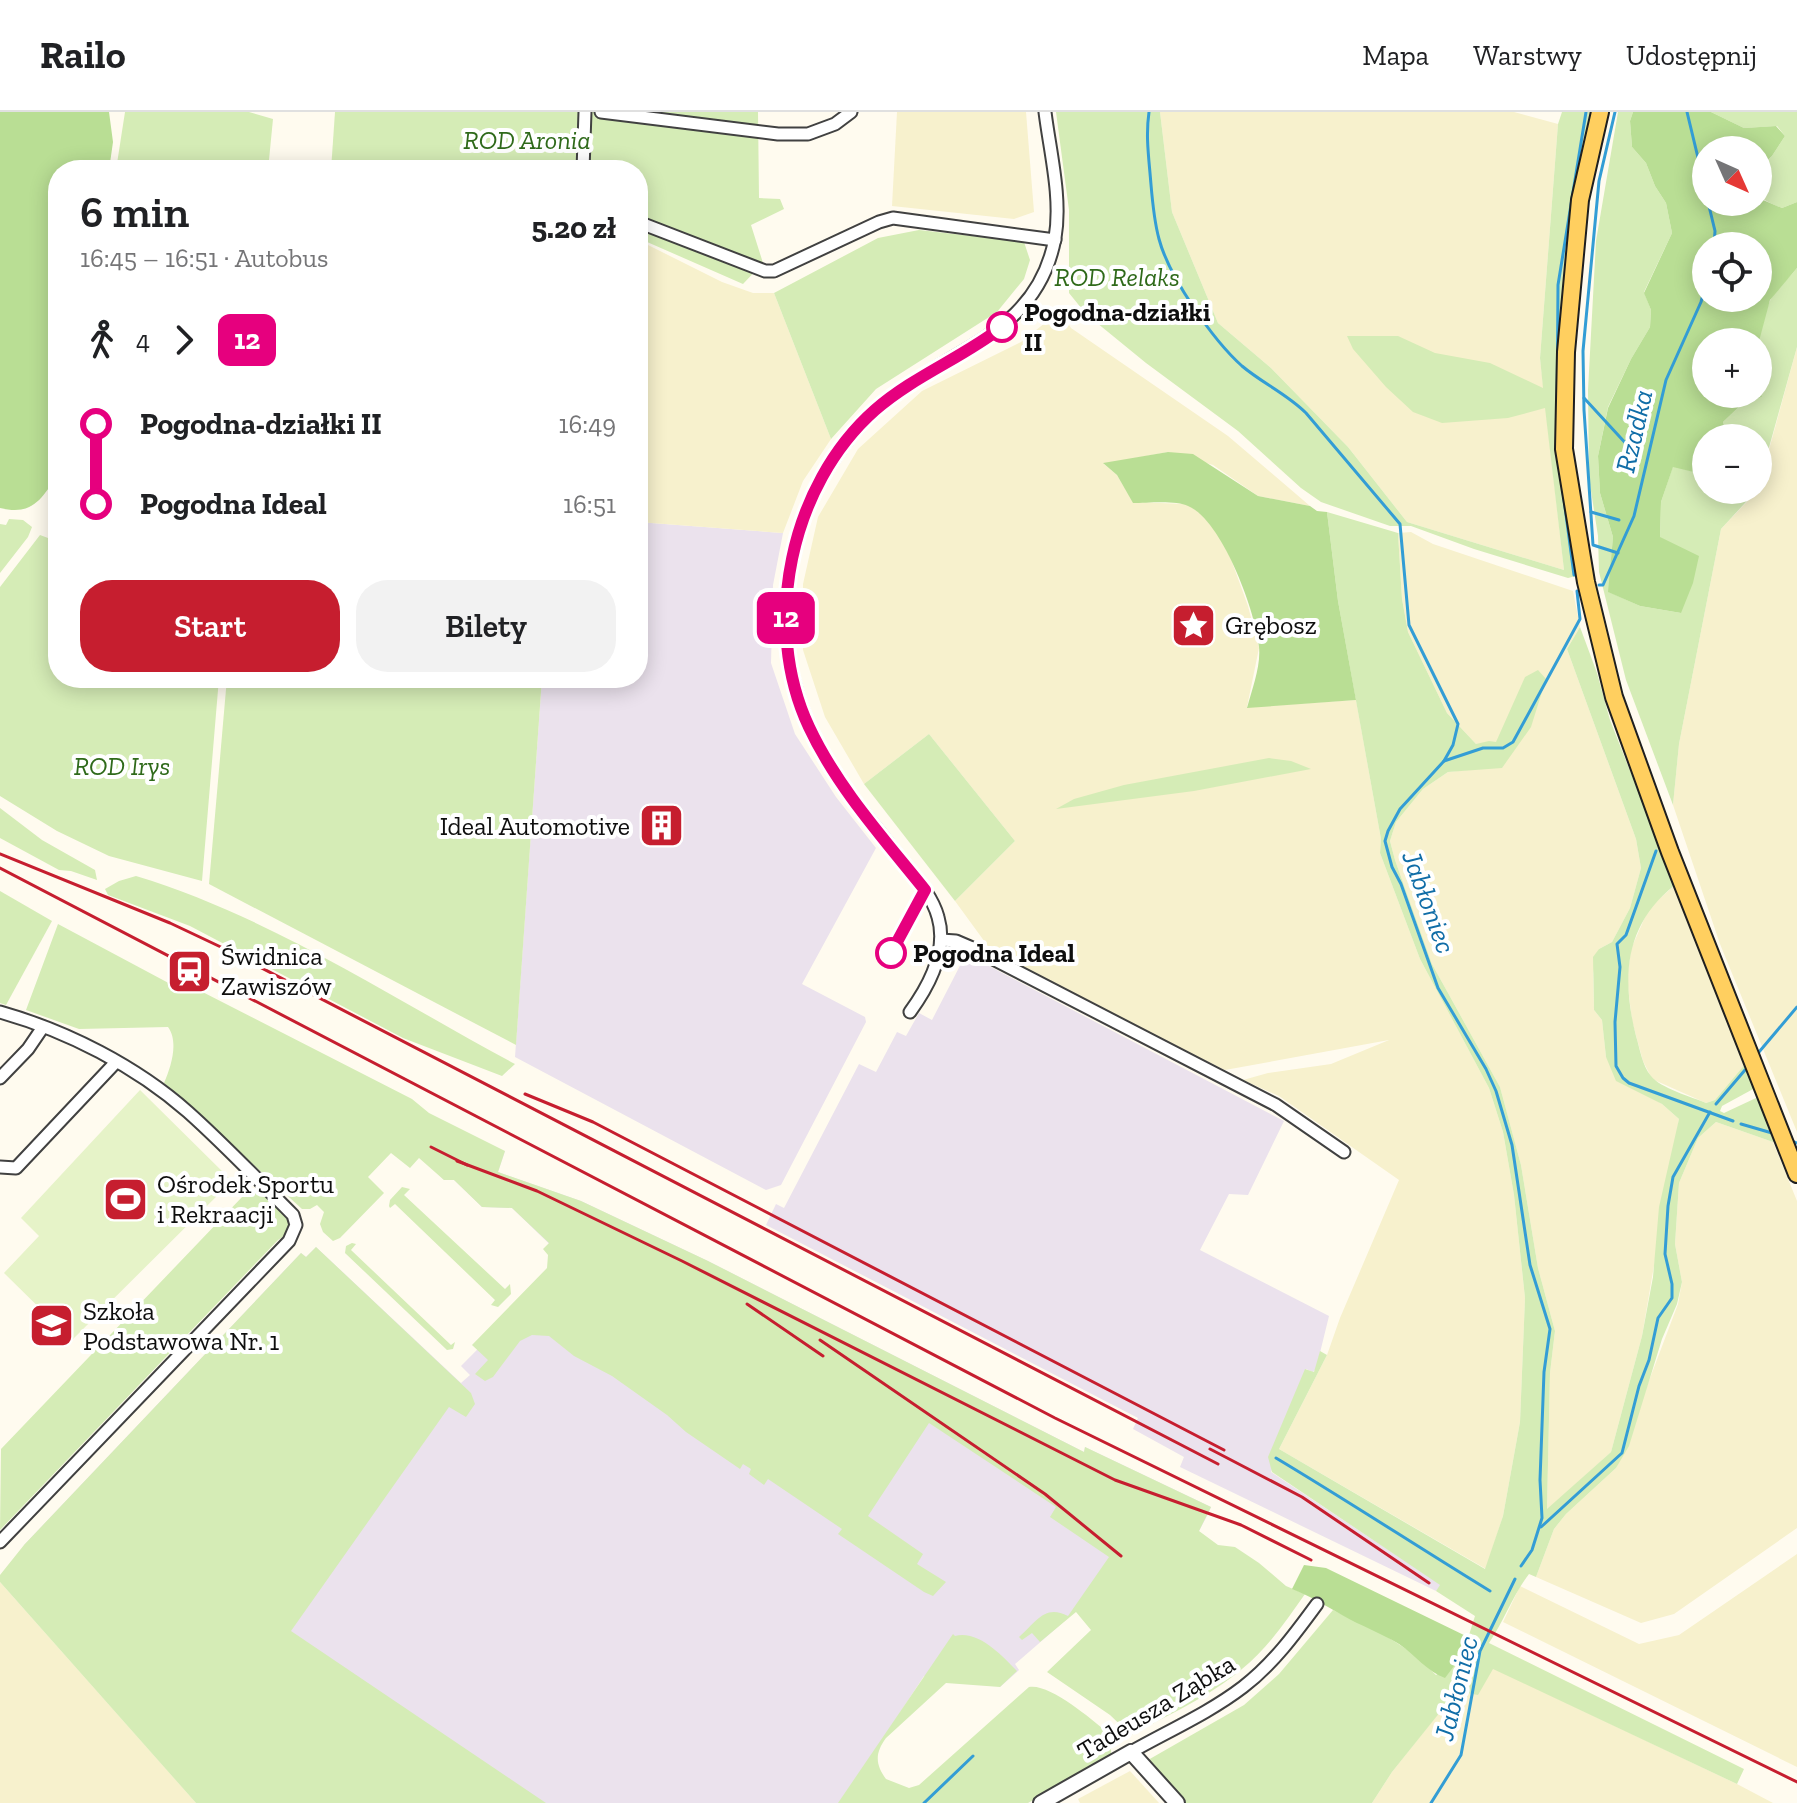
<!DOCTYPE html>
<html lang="pl">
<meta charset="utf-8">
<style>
body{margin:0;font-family:"Zilla Slab",serif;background:#f2f2f2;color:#202124;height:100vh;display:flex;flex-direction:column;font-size:30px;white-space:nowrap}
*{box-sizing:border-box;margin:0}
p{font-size:26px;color:#757577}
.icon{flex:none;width:44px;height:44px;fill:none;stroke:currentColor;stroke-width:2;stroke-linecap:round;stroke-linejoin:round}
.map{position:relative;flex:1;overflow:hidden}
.side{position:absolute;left:48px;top:48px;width:600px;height:528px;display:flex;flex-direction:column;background:#fff;border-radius:32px;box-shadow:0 4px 20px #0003}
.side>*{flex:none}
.badge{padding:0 16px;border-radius:12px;font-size:28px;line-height:52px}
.needle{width:52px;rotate:135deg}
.buttons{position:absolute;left:1692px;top:24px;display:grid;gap:16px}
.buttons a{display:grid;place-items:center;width:80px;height:80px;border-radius:50%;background:#fff;box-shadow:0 4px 20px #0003;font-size:40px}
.map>.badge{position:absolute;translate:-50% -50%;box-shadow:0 0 0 4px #fff}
.legs{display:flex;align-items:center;gap:12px;height:88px;padding:0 32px;font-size:26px}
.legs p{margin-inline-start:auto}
.headline{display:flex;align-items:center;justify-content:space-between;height:136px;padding:0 32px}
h1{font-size:44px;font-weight:600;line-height:60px}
.primary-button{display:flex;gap:16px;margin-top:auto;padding:16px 32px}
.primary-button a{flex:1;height:92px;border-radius:32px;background:#c61e2f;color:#fff;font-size:32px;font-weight:600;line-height:92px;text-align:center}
.primary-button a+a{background:#f2f2f2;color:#202124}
ul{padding:0 32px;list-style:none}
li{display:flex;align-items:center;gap:28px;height:80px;font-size:30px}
li i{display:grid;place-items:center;width:12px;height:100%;margin:0 10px;background:currentColor}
li i::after{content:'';width:20px;height:20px;margin:-10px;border:6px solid;border-radius:50%;background:#fff}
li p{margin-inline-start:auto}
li:first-child i{background:linear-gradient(#0000 50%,currentColor 0)}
li:last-child i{background:linear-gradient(currentColor 50%,#0000 0)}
header{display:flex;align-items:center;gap:48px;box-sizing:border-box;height:112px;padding:0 40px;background:#fff;border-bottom:2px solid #e0e0e0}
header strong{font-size:38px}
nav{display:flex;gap:44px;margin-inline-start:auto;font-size:28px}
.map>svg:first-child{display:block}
.industrial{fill:#ebe2ed}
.farmland{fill:#f7f1cd}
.green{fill:#d5ecb6}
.forest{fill:#b9de94;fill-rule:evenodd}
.pitch{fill:#e6f3c8}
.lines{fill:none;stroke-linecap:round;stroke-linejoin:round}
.stream{stroke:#339dd5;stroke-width:3}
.minor-casing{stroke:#414141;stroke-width:15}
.tertiary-casing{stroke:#414141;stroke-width:18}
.primary-casing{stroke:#1f1f1f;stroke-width:20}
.minor{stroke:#fff;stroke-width:11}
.tertiary{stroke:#fff;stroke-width:14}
.primary{stroke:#ffcf5f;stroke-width:16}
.rail{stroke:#c61e2f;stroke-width:3}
.line-1-casing{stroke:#fff;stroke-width:18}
.line-1{stroke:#e6007e;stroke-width:12}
.stop-1-dot{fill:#fff;stroke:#e6007e;stroke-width:4}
.labels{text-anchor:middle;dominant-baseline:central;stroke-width:8;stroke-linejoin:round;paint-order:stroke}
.park-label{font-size:26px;font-style:italic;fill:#2f6a1a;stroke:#fff}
.stop-label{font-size:26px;font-weight:bold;fill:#0e0e0e;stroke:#fff;text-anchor:start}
.poi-label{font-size:26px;fill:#0e0e0e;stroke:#fff;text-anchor:start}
.street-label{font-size:26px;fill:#0e0e0e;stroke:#fff}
.water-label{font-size:28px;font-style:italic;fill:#106da7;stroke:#fff}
</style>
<header>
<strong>Railo</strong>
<nav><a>Mapa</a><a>Warstwy</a><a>Udostępnij</a></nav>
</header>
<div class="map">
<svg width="1797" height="1691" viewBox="0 0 1797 1691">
<rect width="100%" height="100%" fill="#fffbef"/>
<g class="industrial">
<polygon points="638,410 783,421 773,473 771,551 795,622 836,685 876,736 802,872 865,905 866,910 781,1073 766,1078 515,945 542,566 638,566"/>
<polygon points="966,842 1284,1009 1248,1083 1229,1082 1200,1138 1329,1204 1316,1257 1313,1260 1306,1257 1271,1360 1441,1473 1436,1479 1180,1355 1184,1345 1133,1317 1138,1306 766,1113 776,1092 784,1096 859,952 876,960 897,920 906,924 919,901 932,908"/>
<polygon points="505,1039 498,1060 581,1089 708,1149 1084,1340 1085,1335 1211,1395 1208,1402 1199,1419 1075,1500 1015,1552 1019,1558 1000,1575 991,1569 924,1564 861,1660 889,1691 296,1691 24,1433 301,1141 306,1145 316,1135 461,1271 470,1263 461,1254 566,1148 512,1096 482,1095 454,1068 444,1068 420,1045"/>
</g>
<g class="farmland">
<polygon points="897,0 1026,0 1034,100 1014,107 892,94"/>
<polygon points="1160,0 1514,0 1558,12 1540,246 1564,458 1407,410 1348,335 1271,256 1218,211 1172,100"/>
<polygon points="638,128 722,170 753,181 774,181 831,327 803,369 783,421 638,410"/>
<polygon points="1060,199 1071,216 1228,324 1310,394 1258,384 1213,353 1168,340 1104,352 1117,363 1133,390 1187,392 1201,402 1217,421 1231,447 1248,494 1259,536 1247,595 1356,588 1381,727 1380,741 1420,847 1489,976 1503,1020 1514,1083 1525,1186 1520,1310 1503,1404 1486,1457 1279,1337 1327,1243 1340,1206 1399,1068 1279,984 1243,968 1268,961 1331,952 1389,928 1225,958 1109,901 990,837 955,789 1015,729 929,622 864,672 825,605 803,538 803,472 818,405 858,337 922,279 1021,230"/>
<polygon points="1797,235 1797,1020 1720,832 1673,693 1679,632 1721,417 1758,378"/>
<polygon points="1411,420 1433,432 1573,479 1580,515 1567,537 1636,727 1641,756 1630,796 1612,830 1599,837 1593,861 1594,898 1602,908 1606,945 1644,981 1662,992 1679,1007 1642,1224 1611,1340 1547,1398 1550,1261 1555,1219 1538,1156 1521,1053 1500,975 1432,852 1395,748 1390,729 1396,710 1423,677 1448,660 1485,656 1476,632 1447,601 1408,520 1402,487 1398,421"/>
<polygon points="1675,773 1746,951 1715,988 1706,991 1652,967 1643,949 1632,909 1627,866 1631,837 1649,796"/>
<polygon points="1716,1010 1773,1030 1797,1089 1797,1416 1674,1502 1641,1511 1536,1465 1554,1417 1566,1402 1616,1356 1678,1192 1682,1170 1675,1132 1679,1071 1698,1026"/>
<polygon points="1797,1442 1797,1655 1503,1510 1520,1474 1639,1532 1679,1523"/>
<polygon points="0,1470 174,1666 196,1691 0,1691"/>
<polygon points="1493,1556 1737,1672 1773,1691 1372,1691 1392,1660 1457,1578"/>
<polygon points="1130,1659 1159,1691 1080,1691 1078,1687"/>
</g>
<g class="green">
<polygon points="125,0 249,0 273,7 268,58 116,58"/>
<polygon points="335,0 579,0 577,58 331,58"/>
<polygon points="589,0 758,0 759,86 780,87 784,97 751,113 763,151 743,172 638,126 638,58 584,58"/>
<polygon points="1056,0 1160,0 1172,100 1218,211 1271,256 1348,335 1407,410 1564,458 1545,296 1508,306 1442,311 1413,300 1386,275 1353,237 1347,224 1398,224 1435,241 1490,251 1543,276 1540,246 1558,12 1562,0 1594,0 1563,205 1580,463 1568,466 1474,437 1411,414 1390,414 1321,390 1301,376 1238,319 1146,251 1086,202 1069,181 1069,98"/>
<polygon points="1618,0 1633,0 1630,9 1632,35 1646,51 1655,74 1666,91 1672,121 1644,180 1651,198 1650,215 1631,247 1608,295 1598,344 1600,381 1613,425 1609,480 1640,494 1681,501 1660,426 1661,390 1673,354 1706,363 1706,378 1757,378 1721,417 1679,632 1673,693 1626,568 1599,460 1598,424 1589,366 1588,278 1596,129"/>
<path d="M1711,0H1797V90L1782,96C1756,86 1758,84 1758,57L1772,44L1785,24L1777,14L1744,16Z"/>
<polygon points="919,118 1024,130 1030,148 1024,167 997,200 876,277 831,327 774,181 878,126"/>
<path d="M1797,156V235L1758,375V326H1728L1723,310L1743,291L1762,285C1754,255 1757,220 1769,191C1774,179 1788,167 1797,156Z"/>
<path d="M1327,400L1398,421L1402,487L1408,520L1447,601L1476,632L1489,629L1496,630L1525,565L1538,558L1546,567L1531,615L1502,656L1448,660L1423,677L1396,710L1390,729L1395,748L1432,852L1500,975L1521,1053L1538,1156L1555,1219L1550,1261L1547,1397L1611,1340L1642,1224L1653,1165L1659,1095L1679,1007L1662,992L1616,969L1606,945L1602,908L1594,898L1593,845L1599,837L1612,830L1630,796L1641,756L1636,727L1567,537L1580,515L1597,561L1610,608L1675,773C1625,812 1621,865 1636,924C1640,937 1642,953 1651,964C1660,976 1692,985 1706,991L1715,988L1746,951L1755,976L1722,994L1720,999L1724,1001L1756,986L1762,989L1778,1029L1773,1030L1716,1010L1698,1026L1679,1071L1675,1132L1682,1170L1677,1192L1662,1227L1629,1334L1616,1356L1566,1402L1554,1417L1536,1465L1529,1462C1513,1483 1504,1509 1489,1531L1744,1657L1737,1672L1493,1557L1478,1583L1457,1579L1392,1660L1372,1691H1185L1148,1648L1244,1593L1279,1562L1333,1498L1386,1524L1414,1542L1436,1563L1463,1542L1475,1504L1436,1479L1440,1473L1272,1360L1268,1345L1305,1257L1314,1260L1320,1239L1327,1243L1279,1337L1485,1457L1503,1404L1520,1310L1525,1186L1514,1083L1503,1020L1489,976L1420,847L1380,741L1381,727L1338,489Z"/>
<polygon points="9,407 23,408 32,415 28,425 0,461 0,412 6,413"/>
<polygon points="58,422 58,566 219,566 202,769 109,744 57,719 0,684 0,475 40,423 56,429"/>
<polygon points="227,566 542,566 516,933 209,772"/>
<polygon points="929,622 1015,729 955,789 864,672"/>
<polygon points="1269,646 1291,649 1311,657 1194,679 1056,697 1074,687 1124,673"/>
<polygon points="0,696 42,728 95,758 97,768 71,759 59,758 0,726"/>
<path d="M136,764C271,805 390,885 515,952L502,964L403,926L190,814L108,783L105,777L119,769Z"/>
<polygon points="0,779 52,809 6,893 0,891"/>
<path d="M58,812L176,875L183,870L412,987L429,1001L505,1039L498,1060L581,1089L708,1149L1084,1340L1085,1335L1211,1395L1199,1419L1218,1433L1235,1435L1259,1451L1286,1474L1305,1482C1286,1509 1268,1536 1242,1557C1209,1585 1168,1603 1131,1623L1110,1603L1047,1560L1091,1518L1076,1500L1040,1530L1032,1521L1022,1528L1019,1525C1037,1509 1045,1492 1068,1504L1109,1445L1050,1405L1056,1395L929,1311L868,1404L923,1442L917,1452L946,1470L933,1484L924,1480L838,1422L842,1417L768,1367L764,1373L749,1362L751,1357L743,1352L740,1357L686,1320L667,1303L612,1264L574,1244L549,1224L532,1223L520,1229L493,1265L485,1269L475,1262L488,1248L472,1233L547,1156L548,1143L543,1137L549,1131L512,1096L482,1095L454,1068H444L419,1046L410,1056L391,1041L368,1065L384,1081L340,1126L333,1129L323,1120L320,1112L324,1100L317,1093L310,1097H302L164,971C171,955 179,930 168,915L79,917L26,898Z"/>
<polygon points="402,1075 410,1077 404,1083 505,1177 510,1172 511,1182 498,1195 491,1193 495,1188 395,1092 390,1096 389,1094 390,1088"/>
<path d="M262,1080C277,1094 305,1111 278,1128L0,1418L1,1337L243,1084L247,1081Z"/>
<polygon points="352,1131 356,1132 351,1138 451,1233 455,1230 453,1237 447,1238 345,1141 346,1134"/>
<polygon points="316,1135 471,1281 475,1292 466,1305 449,1295 291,1519 546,1691 196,1691 0,1470 0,1463 24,1433 301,1141 306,1145"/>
<path d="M953,1522L955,1524C979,1518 1002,1544 1017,1559L1000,1575L946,1571L886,1626C875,1641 875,1652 886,1667L909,1676L919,1673L1029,1575C1049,1571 1090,1606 1106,1619L1111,1625V1642L1104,1648L1028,1691H838Z"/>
</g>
<g class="forest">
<path d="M0,0H109L113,30L109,58H58V363C41,387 33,404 0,396Z"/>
<path d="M1633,0H1711L1744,16L1776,14L1785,24L1772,44L1758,57V38H1706V90H1758V81L1763,88L1782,96L1797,90V156L1770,188L1758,233V230H1706V282H1758V270L1762,285L1743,291L1723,310L1728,326H1706V363L1673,355L1661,390L1660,425L1699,444L1693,471L1681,501L1640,494L1608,480L1613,425L1600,381L1598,344L1608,296L1631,247L1650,215L1651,198L1644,181L1672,121L1666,91L1655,74L1646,51L1632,35L1630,9ZM1706,134H1758V186H1706Z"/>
<path d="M1168,340L1193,342L1258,384L1310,394L1317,399L1327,400L1338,489L1356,588L1247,596C1252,577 1261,554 1259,535C1256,500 1222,408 1188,394C1177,388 1147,391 1133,391L1117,363L1103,351Z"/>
<path d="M1304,1453L1326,1456L1468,1525L1463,1542L1445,1566C1428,1560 1415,1543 1399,1532C1381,1521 1361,1514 1342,1503C1324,1493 1312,1485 1292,1477Z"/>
</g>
<polygon class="pitch" points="140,978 232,1069 72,1228 68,1225 66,1227 58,1220 61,1217 4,1161 39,1124 21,1106"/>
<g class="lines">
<g class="stream">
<path d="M1149,0C1146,21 1148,39 1150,61C1152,83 1153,105 1159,127C1169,165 1213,228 1242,254C1262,271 1287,282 1306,301L1400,412L1409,513L1458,612L1453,633L1444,649L1400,697L1388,719L1385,729L1392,755L1401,772L1438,876L1486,957L1496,979L1512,1033L1530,1153L1550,1217L1544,1260L1540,1368L1542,1406L1532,1438L1521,1454"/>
<polyline points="1615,0 1599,69 1583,239 1584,298 1593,433 1618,441"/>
<polyline points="1687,0 1706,79"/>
<polyline points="1708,90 1715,119 1714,134"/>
<polyline points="1584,286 1630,336"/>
<polyline points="1557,314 1558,173 1586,0"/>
<polyline points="1561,365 1574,463"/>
<polyline points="1591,400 1619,408"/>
<polyline points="1599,473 1603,473 1634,404 1666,268 1701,190 1706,172"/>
<polyline points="1444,649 1483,636 1503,636 1513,630 1580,507 1577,479"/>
<polyline points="1656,739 1626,823 1617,832 1620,855 1615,910 1616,954 1623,966 1629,971 1733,1009"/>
<polyline points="1759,940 1797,895"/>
<polyline points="1716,992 1745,958"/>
<polyline points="1741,1012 1772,1021"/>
<polyline points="1794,1030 1797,1031"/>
<path d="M1276,1346C1348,1389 1418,1435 1490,1479"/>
<polyline points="1541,1415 1622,1341 1639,1274 1649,1248 1658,1206 1672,1186 1672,1172 1665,1142 1668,1094 1673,1065 1710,1000"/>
<polyline points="924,1691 973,1644"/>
<polyline points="1431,1691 1461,1643 1480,1539 1515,1467"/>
</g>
<defs>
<g id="minor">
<polyline points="601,0 778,22 808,22 835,12 851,0"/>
<polyline points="583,58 585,0"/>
<polyline points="638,110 765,159 774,159 879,110 893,106 1055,128"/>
<polyline points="941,828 956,829 970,835 1276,993 1344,1040"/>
<path d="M0,900C67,919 136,954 188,1000C225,1033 259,1069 293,1103L296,1113L289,1129L0,1430"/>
<path d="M910,900C929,874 948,839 938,805C931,779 907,757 891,735C870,707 844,679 826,648C796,597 780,534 787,474C796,401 833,329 893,284C957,234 1038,219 1055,126C1062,86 1050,40 1045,0"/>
<polyline points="0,966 28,937 43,915"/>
<polyline points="0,1055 16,1056 116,950"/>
<path d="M1131,1640C1168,1619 1209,1601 1243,1575C1273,1552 1295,1522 1317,1492"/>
</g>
<polyline id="tertiary" points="1041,1691 1131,1640 1177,1691"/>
<polyline id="primary" points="1600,0 1580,88 1566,240 1564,337 1586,470 1614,585 1670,740 1797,1062"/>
</defs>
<use href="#minor" class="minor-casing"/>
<use href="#tertiary" class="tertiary-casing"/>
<use href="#primary" class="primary-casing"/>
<use href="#minor" class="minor"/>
<use href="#tertiary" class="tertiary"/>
<use href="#primary" class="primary"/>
<g class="rail">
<polyline points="0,742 170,811 225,837 1218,1352"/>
<polyline points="0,756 1055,1306 1797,1670"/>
<polyline points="525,982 593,1010 1224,1338"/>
<polyline points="431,1035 467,1053"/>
<polyline points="457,1049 537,1079 682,1149 1115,1368 1241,1413 1311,1448"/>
<polyline points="747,1192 823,1244"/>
<polyline points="820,1228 1045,1382 1121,1444"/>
<polyline points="1210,1337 1302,1385 1429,1471"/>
</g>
</g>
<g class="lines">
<defs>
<path id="line-1" d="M891,841L925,778C884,727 837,675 809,615C761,513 790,373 875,298C914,264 962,246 1002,215"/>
</defs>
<use href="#line-1" class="line-1-casing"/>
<use href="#line-1" class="line-1"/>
</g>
<defs>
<symbol id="sight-square" viewBox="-11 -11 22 22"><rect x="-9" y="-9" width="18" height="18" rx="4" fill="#c61e2f" stroke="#fff"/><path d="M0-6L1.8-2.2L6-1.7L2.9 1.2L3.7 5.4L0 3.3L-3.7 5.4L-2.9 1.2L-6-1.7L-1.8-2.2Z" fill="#fff"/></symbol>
<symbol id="building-square" viewBox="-11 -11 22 22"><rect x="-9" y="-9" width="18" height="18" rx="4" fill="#c61e2f" stroke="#fff"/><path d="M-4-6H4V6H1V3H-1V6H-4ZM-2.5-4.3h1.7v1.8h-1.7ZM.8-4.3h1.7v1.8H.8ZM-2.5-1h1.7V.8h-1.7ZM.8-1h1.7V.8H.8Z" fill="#fff"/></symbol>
<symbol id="station-square" viewBox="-11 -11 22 22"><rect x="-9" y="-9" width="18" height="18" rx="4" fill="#c61e2f" stroke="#fff"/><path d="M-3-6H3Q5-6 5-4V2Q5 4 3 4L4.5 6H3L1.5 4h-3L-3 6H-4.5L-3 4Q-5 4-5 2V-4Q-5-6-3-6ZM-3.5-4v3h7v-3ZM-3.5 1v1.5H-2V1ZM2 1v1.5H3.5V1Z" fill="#fff"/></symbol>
<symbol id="stadium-square" viewBox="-11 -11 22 22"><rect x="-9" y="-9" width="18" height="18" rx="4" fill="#c61e2f" stroke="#fff"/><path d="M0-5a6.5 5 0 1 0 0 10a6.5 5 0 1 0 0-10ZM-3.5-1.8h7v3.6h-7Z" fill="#fff"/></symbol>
<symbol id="university-square" viewBox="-11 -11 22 22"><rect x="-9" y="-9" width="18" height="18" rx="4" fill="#c61e2f" stroke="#fff"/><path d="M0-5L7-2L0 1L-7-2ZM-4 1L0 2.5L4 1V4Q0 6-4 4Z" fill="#fff"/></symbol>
</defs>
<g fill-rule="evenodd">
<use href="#sight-square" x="1168" y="488" width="51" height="51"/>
<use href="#building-square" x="636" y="688" width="51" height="51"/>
<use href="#station-square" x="164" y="834" width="51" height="51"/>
<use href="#stadium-square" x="100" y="1062" width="51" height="51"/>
<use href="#university-square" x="26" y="1188" width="51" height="51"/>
</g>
<g class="stop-1-dot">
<circle cx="1002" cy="215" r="14"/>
<circle cx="891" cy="841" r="14"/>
</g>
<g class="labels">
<g class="park-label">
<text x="527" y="28">ROD Aronia</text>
<text x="1117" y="165">ROD Relaks</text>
<text x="122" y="654">ROD Irys</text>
</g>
<g class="stop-label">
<text x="1024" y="200">Pogodna-działki<tspan x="1024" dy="30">II</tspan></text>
<text x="913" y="841">Pogodna Ideal</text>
</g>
<g class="poi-label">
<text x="1225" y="513">Grębosz</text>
<text x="630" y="714" text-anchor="end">Ideal Automotive</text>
<text x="221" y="844">Świdnica<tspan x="221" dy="30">Zawiszów</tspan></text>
<text x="157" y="1072">Ośrodek Sportu<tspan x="157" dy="30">i Rekraacji</tspan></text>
<text x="83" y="1199">Szkoła<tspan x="83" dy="30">Podstawowa Nr. 1</tspan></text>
</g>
<g class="street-label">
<text transform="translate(1156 1595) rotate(-31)">Tadeusza Ząbka</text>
</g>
<g class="water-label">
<text transform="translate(1634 319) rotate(-77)">Rzadka</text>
<text transform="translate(1429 790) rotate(70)">Jabłoniec</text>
<text transform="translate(1456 1576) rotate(-76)">Jabłoniec</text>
</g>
</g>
</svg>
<div class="buttons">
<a><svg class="needle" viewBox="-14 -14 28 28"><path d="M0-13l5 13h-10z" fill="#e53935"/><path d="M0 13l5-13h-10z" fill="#757577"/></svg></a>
<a><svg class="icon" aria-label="locate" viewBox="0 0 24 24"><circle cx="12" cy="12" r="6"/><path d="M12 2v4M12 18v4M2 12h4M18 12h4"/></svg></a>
<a>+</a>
<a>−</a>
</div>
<b class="badge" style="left:786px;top:506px;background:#e6007e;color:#fff">12</b>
<section class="side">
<div class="headline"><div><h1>6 min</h1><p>16:45 – 16:51 · Autobus</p></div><b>5.20 zł</b></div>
<div class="legs"><svg class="icon" aria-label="walk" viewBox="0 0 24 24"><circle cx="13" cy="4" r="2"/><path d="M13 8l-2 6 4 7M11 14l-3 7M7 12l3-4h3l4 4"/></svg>4<svg class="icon" aria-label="forward" viewBox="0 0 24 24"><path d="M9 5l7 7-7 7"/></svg><b class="badge" style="background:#e6007e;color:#fff">12</b></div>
<ul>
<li><i style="color:#e6007e"></i><b>Pogodna-działki II</b><p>16:49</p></li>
<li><i style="color:#e6007e"></i><b>Pogodna Ideal</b><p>16:51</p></li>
</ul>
<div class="primary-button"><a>Start</a><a>Bilety</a></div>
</section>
</div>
